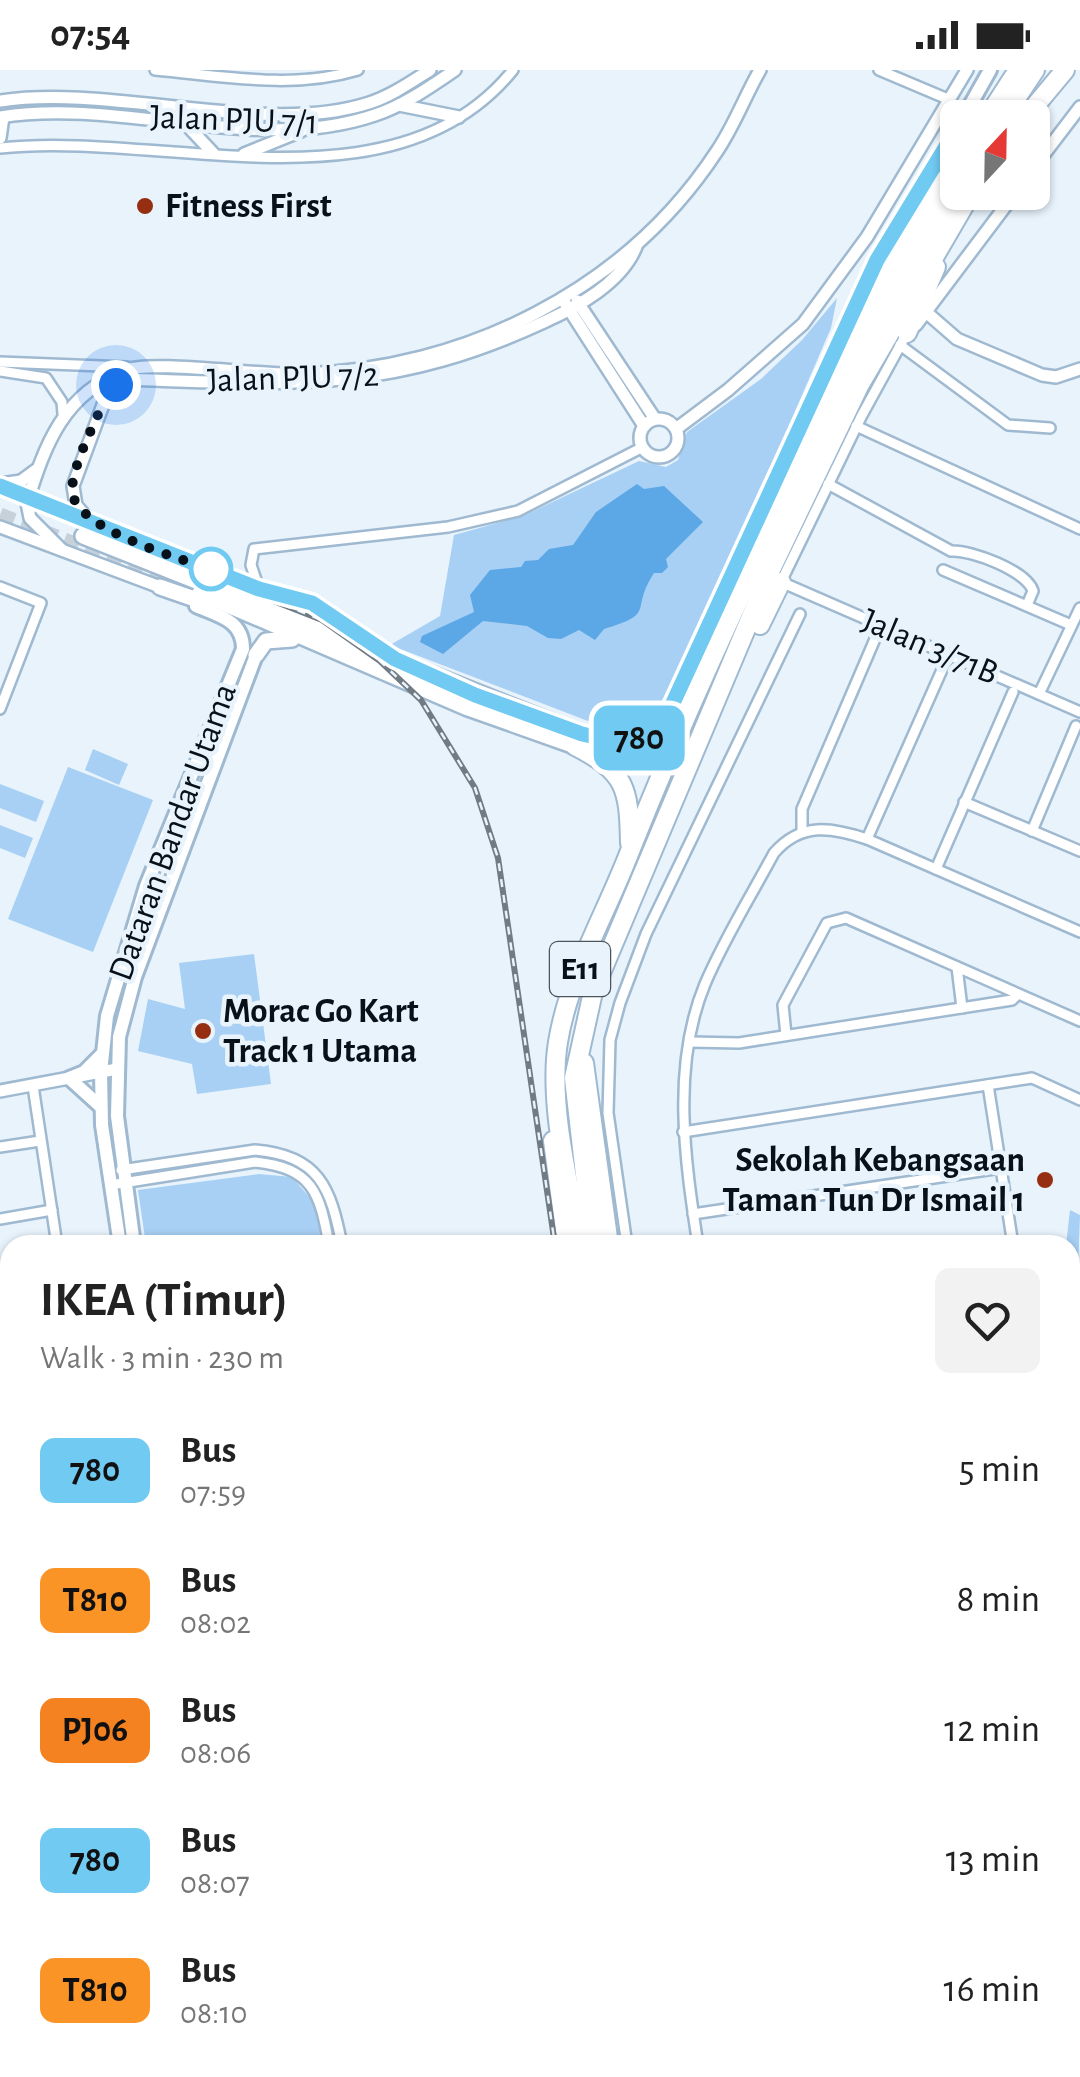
<!DOCTYPE html>
<meta charset="utf-8">
<style>
body{margin:0;font-family:"Alegreya Sans",sans-serif;background:#f2f2f2;color:#222;height:100vh;display:flex;flex-direction:column;font-size:38px;white-space:nowrap}
*{box-sizing:border-box;margin:0}
p{font-size:32px;color:#767676}
.icon{flex:none;width:55px;height:55px;fill:none;stroke:currentColor;stroke-width:2;stroke-linecap:round;stroke-linejoin:round}
.map{position:relative;flex:1;overflow:hidden}
.drawer{position:absolute;left:0px;top:1165px;width:1080px;height:842px;display:flex;flex-direction:column;background:#fff;border-radius:30px 30px 0 0;box-shadow:0 2px 8px #0004}
.drawer>*{flex:none}
.badge{padding:0 20px;border-radius:15px;font-size:35px;line-height:65px}
.needle{width:65px;rotate:22deg}
.buttons{position:absolute;left:940px;top:30px;display:grid;gap:20px}
.buttons a{display:grid;place-items:center;width:110px;height:110px;border-radius:15px;background:#fff;box-shadow:0 2px 8px #0004;font-size:50px}
.you{position:absolute;width:50px;height:50px;margin:-25px;border:8px solid #fff;border-radius:50%;background:#1a73e8;box-shadow:0 0 0 15px #1a73e833}
.map>.badge{position:absolute;translate:-50% -50%;box-shadow:0 0 0 5px #fff}
.round{display:grid;place-items:center;flex:none;width:105px;height:105px;border-radius:15px;background:#f2f2f2}
.summary{display:flex;align-items:center;justify-content:space-between;height:170px;padding:0 40px}
h1{font-size:48px;font-weight:700;line-height:75px}
ul{padding:0;list-style:none}
li{display:flex;align-items:center;gap:30px;height:130px;padding:0 40px}
li div{flex:1}
li b{display:block;font-size:38px}
li em{font-style:normal}
li .badge{min-width:110px;font-weight:700;text-align:center}
.status{display:flex;justify-content:space-between;align-items:center;height:70px;padding:0 50px;background:#fff;direction:ltr}
.status svg{height:28px;fill:currentColor}
.map>svg:first-child{display:block}
.green{fill:#a7d0f4}
.water{fill:#5ca7e6}
.lines{fill:none;stroke-linecap:round;stroke-linejoin:round}
.stream{stroke:#5ca7e6;stroke-width:2.5}
.primary-tunnel{stroke:#c6d1da;stroke-width:15;stroke-dasharray:15 8;stroke-linecap:butt}
.minor-casing{stroke:#9fb9d0;stroke-width:14}
.tertiary-casing{stroke:#9fb9d0;stroke-width:16}
.secondary-casing{stroke:#9fb9d0;stroke-width:18}
.primary-casing{stroke:#9fb9d0;stroke-width:20}
.motorway-casing{stroke:#9fb9d0;stroke-width:22}
.minor{stroke:#fff;stroke-width:9}
.tertiary{stroke:#fff;stroke-width:11}
.secondary{stroke:#fff;stroke-width:12}
.primary{stroke:#fff;stroke-width:15}
.motorway{stroke:#fff;stroke-width:18}
.rail-casing{stroke:#717b84;stroke-width:6}
.rail{stroke:#e8f3fc;stroke-width:2.5;stroke-dasharray:8;stroke-linecap:butt}
.line-casing{stroke:#fff;stroke-width:22}
.line{stroke:#71caf2;stroke-width:15}
.walk{stroke:#081119;stroke-width:10;stroke-dasharray:0 18}
.poi-dot{fill:#962e11;stroke:#e8f3fc;stroke-width:4}
.stop-dot{fill:#fff;stroke:#71caf2;stroke-width:5}
.labels{text-anchor:middle;dominant-baseline:central;stroke-width:9;stroke-linejoin:round;paint-order:stroke}
.shield{fill:#e8f3fc;stroke:#4b555d;stroke-width:2.5}
.shield-label{font-size:32px;font-weight:bold;fill:#081119}
.street-label{font-size:35px;fill:#081119;stroke:#e8f3fc}
.poi-label{font-size:35px;font-weight:bold;fill:#081119;stroke:#e8f3fc;text-anchor:start}
</style>
<div class="status"><b>07:54</b><svg viewBox="0 0 49 12"><path d="M0 12V9h3v3zM5 12V6h3v6zM10 12V3h3v9zM15 12V0h3v12zM26 1h20v11H26zM47 4h2v5h-2z"/></svg></div>
<div class="map">
<svg width="1080" height="2007" viewBox="0 0 1080 2007">
<rect width="100%" height="100%" fill="#e8f3fc"/>
<g class="green">
<polygon points="837,228 831,258 787,360 664,636 645,658 618,660 588,651 390,575 440,546 454,465 523,446 639,391 666,397 678,390 687,362 761,309 802,270"/>
<polygon points="93,679 128,694 119,715 85,700"/>
<polygon points="68,697 153,730 93,882 8,849"/>
<polygon points="0,714 44,731 36,752 0,738"/>
<polygon points="0,755 33,768 25,788 0,778"/>
<polygon points="254,884 271,1014 197,1024 192,994 138,981 148,929 185,939 179,893"/>
<polygon points="259,1104 292,1107 317,1136 321,1175 146,1175 138,1120"/>
<polygon points="1070,1140 1080,1145 1077,1228 1070,1212 1070,1175 1066,1175"/>
</g>
<path class="water" d="M637,414L644,419L664,416L703,452L666,489L668,497L662,503H654C629,541 658,543 604,559L595,570L579,560L561,569L548,568L527,556L483,551L443,584L420,572L422,566L474,542L470,525L490,500L521,497L525,491L538,490L549,479L573,475L596,442Z"/>
<g class="lines">
<polyline class="stream" points="653,1998 655,2007"/>
<polyline class="primary-tunnel" points="0,445 196,521"/>
<defs>
<g id="minor">
<path d="M155,0C223,6 292,20 358,0"/>
<polyline points="879,0 950,30"/>
<path d="M0,78C162,60 394,147 513,0"/>
<polyline points="907,263 861,347 781,512 1080,642"/>
<polyline points="900,275 1008,355 1050,358"/>
<polyline points="0,292 127,297"/>
<polyline points="0,301 46,308 62,332 63,344"/>
<polyline points="856,356 1080,459"/>
<path d="M828,414L951,481C972,480 1027,501 1033,521L1027,535"/>
<polyline points="943,500 1071,555"/>
<polyline points="0,517 41,533 0,639"/>
<polyline points="259,519 251,495 254,479 448,457 518,441 643,377"/>
<polyline points="1039,624 1080,538"/>
<polyline points="964,732 1080,781"/>
<polyline points="802,760 802,739 878,562"/>
<polyline points="1032,761 1076,656"/>
<polyline points="867,769 945,593"/>
<polyline points="936,799 1013,622"/>
<polyline points="957,897 962,938"/>
<polyline points="786,965 783,935 827,853 846,848 1080,951"/>
<polyline points="690,972 739,973 1012,930 1018,924"/>
<polyline points="988,1015 1013,1175"/>
<polyline points="33,1016 57,1175"/>
<polyline points="683,1062 1032,1008 1080,1030"/>
<polyline points="0,1077 40,1071"/>
<path d="M121,1100L255,1080C319,1085 331,1118 342,1175"/>
<path d="M110,1115L255,1092C313,1098 320,1123 329,1175"/>
<polyline points="693,1144 1001,1098"/>
<polyline points="0,1149 52,1140"/>
<polyline points="627,1175 608,1043 610,970 620,933 646,864 800,544"/>
<path d="M698,1175C685,1090 671,996 705,914C724,869 751,826 774,783C801,752 831,757 867,769L1080,862"/>
<polyline points="0,1222 10,1220"/>
<polyline points="0,1297 10,1295"/>
<polyline points="1077,1355 1077,1253"/>
<polyline points="0,1376 10,1374"/>
<polyline points="1070,1378 1080,1378"/>
<polyline points="0,1450 10,1449"/>
<polyline points="1070,1453 1080,1453"/>
<polyline points="0,1584 10,1583"/>
<polyline points="1070,1642 1080,1640"/>
<polyline points="0,1661 10,1660"/>
<polyline points="0,1719 10,1723"/>
<polyline points="1070,1728 1080,1727"/>
<polyline points="0,1799 10,1803"/>
<polyline points="1070,1811 1080,1810"/>
<polyline points="1070,1870 1080,1933"/>
<polyline points="0,1882 10,1856"/>
<polyline points="0,1960 10,1963"/>
<polyline points="1070,1976 1080,1975"/>
<polyline points="178,1998 179,2007"/>
<polyline points="459,1998 461,2007"/>
<polyline points="753,1998 754,2007"/>
<polyline points="840,1998 842,2007"/>
<polyline points="875,2007 936,1998"/>
</g>
<g id="tertiary">
<path d="M0,31C113,14 264,67 369,33C391,26 411,12 430,0"/>
<polyline points="399,35 459,47"/>
<path d="M0,47C123,27 254,86 375,45C403,36 430,17 455,0"/>
<polyline points="183,51 213,83"/>
<polyline points="0,68 3,47"/>
<polyline points="244,84 301,61"/>
<polyline points="1032,100 1080,37"/>
<polyline points="577,231 655,349"/>
<polyline points="565,233 644,356"/>
<polyline points="926,242 957,269 1042,305 1056,307 1080,299"/>
<polyline points="916,255 1016,122"/>
<circle cx="659" cy="368" r="19"/>
<polyline points="676,359 728,320 803,254 867,167 967,0"/>
<polyline points="0,414 21,411 36,400"/>
<polyline points="0,416 259,519 311,533 388,583"/>
<path d="M91,453L76,435L73,416L107,324L127,309C291,315 390,323 544,252C579,236 621,213 636,177"/>
<polyline points="0,457 160,517"/>
<path d="M62,480L30,448L27,433C45,374 64,323 126,300C153,290 262,306 300,304C464,300 626,220 717,81C734,56 745,26 760,0"/>
<polyline points="0,1021 117,999"/>
</g>
<g id="secondary">
<polyline points="963,48 990,0"/>
<polyline points="817,320 877,190 958,57"/>
<polyline points="101,1037 69,1008 84,1002 102,984"/>
<path d="M120,1175L102,1055L101,1002L107,946L146,816L243,579C243,550 219,546 196,536"/>
<polyline points="134,1175 117,1046 119,967 135,907 256,585"/>
<polyline points="1070,1354 1080,1354"/>
<polyline points="1070,1369 1080,1368"/>
<polyline points="0,1513 10,1511"/>
<polyline points="0,1528 10,1526"/>
<polyline points="245,1998 247,2007"/>
<polyline points="260,1998 261,2007"/>
</g>
<g id="primary">
<polyline points="797,363 817,320"/>
<polyline points="83,466 582,664 619,673 635,669 655,661 667,646 783,393"/>
<polyline points="160,517 209,534"/>
<polyline points="200,523 468,638 575,676"/>
<polyline points="256,585 266,571 292,569"/>
</g>
<g id="motorway">
<polyline points="963,48 963,47"/>
<polyline points="987,48 1018,0"/>
<polyline points="1003,48 1035,0"/>
<polyline points="1025,48 1065,0"/>
<polyline points="907,263 936,197"/>
<polyline points="834,314 871,234 958,83"/>
<polyline points="780,400 826,328"/>
<polyline points="760,555 781,512"/>
<path d="M575,676C626,702 629,718 630,773"/>
<polyline points="584,993 609,1175"/>
<polyline points="553,1071 567,1175"/>
<path d="M580,1175C569,1114 548,1033 558,972C569,905 606,844 630,781C722,551 831,329 958,115"/>
<polyline points="593,1175 574,1008 593,922 772,497 859,316 972,122"/>
<polyline points="708,1998 710,2007"/>
<polyline points="734,1998 736,2007"/>
</g>
</defs>
<use href="#minor" class="minor-casing"/>
<use href="#tertiary" class="tertiary-casing"/>
<use href="#secondary" class="secondary-casing"/>
<use href="#primary" class="primary-casing"/>
<use href="#motorway" class="motorway-casing"/>
<use href="#minor" class="minor"/>
<use href="#tertiary" class="tertiary"/>
<use href="#secondary" class="secondary"/>
<use href="#primary" class="primary"/>
<use href="#motorway" class="motorway"/>
<defs>
<g id="rail">
<polyline points="0,423 322,550 380,591 421,630 475,718 498,788 555,1175"/>
<polyline points="676,1998 678,2007"/>
</g>
</defs>
<use href="#rail" class="rail-casing"/>
<use href="#rail" class="rail"/>
</g>
<g class="lines">
<defs>
<polyline id="line" points="0,416 259,519 312,533 395,589 475,625 582,664 619,672 635,669 655,660 667,646 877,190 958,57"/>
</defs>
<use href="#line" class="line-casing"/>
<use href="#line" class="line"/>
<path class="walk" d="M116,315L107,324C96,352 75,388 72,418C69,458 182,489 211,499"/>
</g>
<g class="poi-dot">
<circle cx="145" cy="136" r="10"/>
<circle cx="203" cy="961" r="10"/>
<circle cx="1045" cy="1110" r="10"/>
</g>
<circle class="stop-dot" cx="211" cy="499" r="20"/>
<g class="labels">
<rect class="shield" x="550" y="872" width="60" height="54" rx="8"/>
<g class="shield-label">
<text x="580" y="899">E11</text>
</g>
<g class="street-label">
<text transform="translate(234 50) rotate(2)">Jalan PJU 7/1</text>
<text transform="translate(293 308) rotate(-2)">Jalan PJU 7/2</text>
<text transform="translate(930 577) rotate(23)">Jalan 3/71B</text>
<text transform="translate(173 762) rotate(-70)">Dataran Bandar Utama</text>
</g>
<g class="poi-label">
<text x="165" y="136">Fitness First</text>
<text x="223" y="941">Morac Go Kart<tspan x="223" dy="40">Track 1 Utama</tspan></text>
<text x="1025" y="1090" text-anchor="end">Sekolah Kebangsaan<tspan x="1025" dy="40">Taman Tun Dr Ismail 1</tspan></text>
</g>
</g>
</svg>
<div class="buttons">
<a><svg class="needle" viewBox="-14 -14 28 28"><path d="M0-13l5 13h-10z" fill="#e53935"/><path d="M0 13l5-13h-10z" fill="#767676"/></svg></a>
</div>
<div class="you" style="left:116px;top:315px"></div>
<b class="badge" style="left:639px;top:668px;background:#71caf2;color:#111">780</b>
<section class="drawer">
<div class="summary"><div><h1>IKEA (Timur)</h1><p>Walk · 3 min · 230 m</p></div><a class="round"><svg class="icon" aria-label="heart" viewBox="0 0 24 24"><path d="M12 20l-8-8c-3-5 5-10 8-4 3-6 11-1 8 4z"/></svg></a></div>
<ul>
<li><span class="badge" style="background:#71caf2;color:#111">780</span><div><b>Bus</b><p>07:59</p></div><em>5 min</em></li>
<li><span class="badge" style="background:#fa9426;color:#111">T810</span><div><b>Bus</b><p>08:02</p></div><em>8 min</em></li>
<li><span class="badge" style="background:#f58220;color:#111">PJ06</span><div><b>Bus</b><p>08:06</p></div><em>12 min</em></li>
<li><span class="badge" style="background:#71caf2;color:#111">780</span><div><b>Bus</b><p>08:07</p></div><em>13 min</em></li>
<li><span class="badge" style="background:#fa9426;color:#111">T810</span><div><b>Bus</b><p>08:10</p></div><em>16 min</em></li>
</ul>
</section>
</div>
